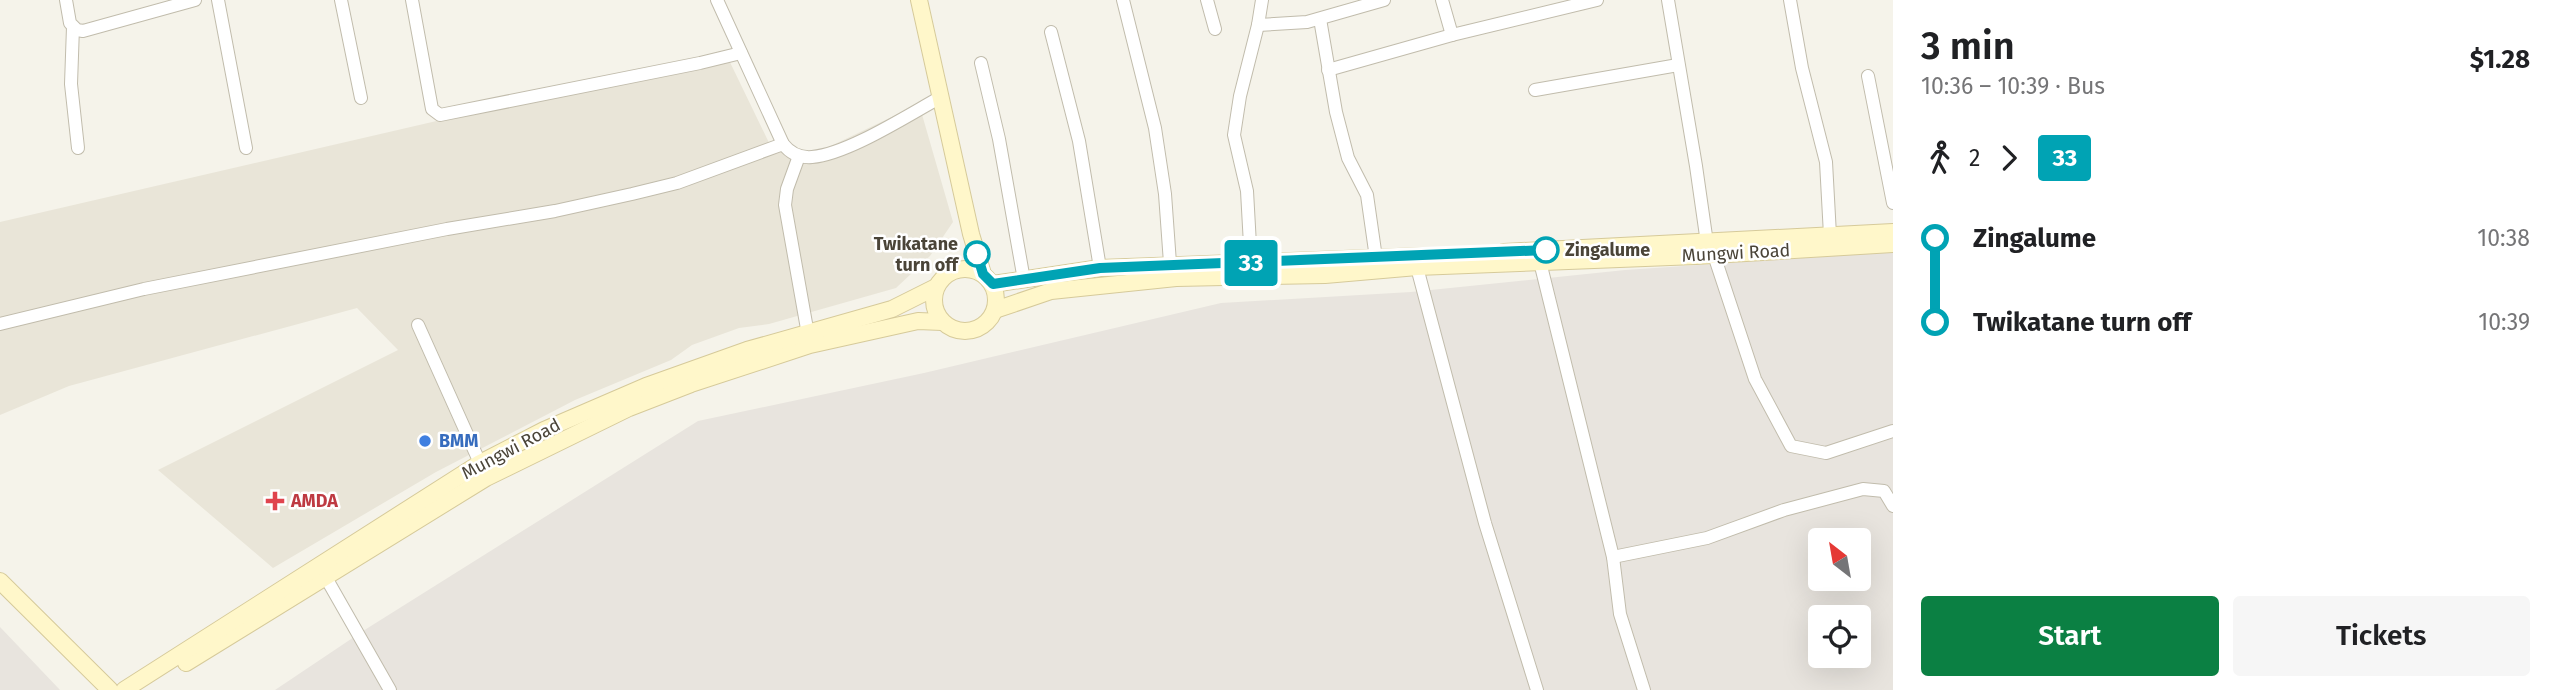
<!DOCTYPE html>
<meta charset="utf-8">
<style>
body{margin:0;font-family:"Fira Sans",sans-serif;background:#f6f6f6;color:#202124;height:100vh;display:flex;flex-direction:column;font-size:26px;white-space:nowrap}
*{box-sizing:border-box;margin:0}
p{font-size:23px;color:#757577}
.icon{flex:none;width:38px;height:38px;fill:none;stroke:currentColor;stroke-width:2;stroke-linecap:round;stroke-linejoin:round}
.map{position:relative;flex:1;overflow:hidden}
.drawer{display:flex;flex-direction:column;background:#fff;width:665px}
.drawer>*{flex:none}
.badge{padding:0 14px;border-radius:5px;font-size:24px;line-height:46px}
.needle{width:46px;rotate:329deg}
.buttons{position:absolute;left:1808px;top:528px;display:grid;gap:14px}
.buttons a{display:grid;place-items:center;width:63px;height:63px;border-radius:7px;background:#fff;box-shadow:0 7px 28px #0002;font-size:35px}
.map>.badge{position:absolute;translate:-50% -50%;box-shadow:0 0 0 4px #fff}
.legs{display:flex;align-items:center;gap:10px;height:77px;padding:0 28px;font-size:23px}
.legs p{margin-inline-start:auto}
.head{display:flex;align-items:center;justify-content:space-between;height:119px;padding:0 28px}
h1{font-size:38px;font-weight:600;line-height:52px}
.cta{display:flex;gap:14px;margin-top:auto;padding:14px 28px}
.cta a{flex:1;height:80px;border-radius:7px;background:#0b8043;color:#fff;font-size:28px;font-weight:600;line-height:80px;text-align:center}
.cta a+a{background:#f6f6f6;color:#202124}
ul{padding:0 28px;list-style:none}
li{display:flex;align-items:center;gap:24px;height:84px;font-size:26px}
li i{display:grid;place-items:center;width:10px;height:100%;margin:0 9px;background:currentColor}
li i::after{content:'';width:18px;height:18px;margin:-9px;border:5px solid;border-radius:50%;background:#fff}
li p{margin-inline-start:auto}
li:first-child i{background:linear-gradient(#0000 50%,currentColor 0)}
li:last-child i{background:linear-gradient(currentColor 50%,#0000 0)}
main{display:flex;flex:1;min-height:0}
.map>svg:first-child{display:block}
.residential{fill:#e9e5d8}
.industrial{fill:#e8e4de;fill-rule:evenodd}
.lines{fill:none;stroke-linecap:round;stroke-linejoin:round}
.street-casing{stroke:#c1bcac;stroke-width:14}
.secondary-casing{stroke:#d6ca9a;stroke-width:18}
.street{stroke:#fff;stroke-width:12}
.secondary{stroke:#fff7ca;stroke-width:16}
.line-1-casing{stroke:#fff;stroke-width:16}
.line-1{stroke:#00a3b4;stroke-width:10}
.stop-1-dot{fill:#fff;stroke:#00a3b4;stroke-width:3.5}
.shop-dot{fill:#3f7fe0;stroke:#fff;stroke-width:2.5}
.health-dot{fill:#e0444e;stroke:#fff;stroke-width:2.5}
.labels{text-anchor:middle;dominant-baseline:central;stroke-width:5;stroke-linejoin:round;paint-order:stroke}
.stop-label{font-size:18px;font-weight:bold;fill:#4a4438;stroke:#fff;text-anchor:end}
.street-label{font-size:18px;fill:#4a4438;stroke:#fff}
.shop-label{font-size:18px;font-weight:bold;fill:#366cbe;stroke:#fff;text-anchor:start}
.health-label{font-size:18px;font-weight:bold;fill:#be3a42;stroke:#fff;text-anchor:start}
</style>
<main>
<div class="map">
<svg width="1893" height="690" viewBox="0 0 1893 690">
<rect width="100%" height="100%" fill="#f5f3ea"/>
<polygon class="residential" points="726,54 773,151 812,155 919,104 953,222 930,256 896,288 769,324 739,328 692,345 671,360 575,400 436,472 273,568 158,470 398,350 357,308 69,386 0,415 0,222"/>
<g class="industrial">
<path d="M1893,252V690H275L363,631L698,421L924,373L1221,303L1411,292L1625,270ZM1820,541H1858V579H1820ZM1820,618H1858V656H1820Z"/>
<polygon points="0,627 60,690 0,690"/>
</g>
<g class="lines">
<defs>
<g id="street">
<polyline points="66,0 70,23 77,30 83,31 195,0"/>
<polyline points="218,0 246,148"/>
<polyline points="341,0 361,98"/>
<polyline points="412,0 432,109 440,115 700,63 741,53"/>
<path d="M717,0L783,144C790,153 800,158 812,157C848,154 908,115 941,97"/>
<polyline points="1123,0 1155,128 1165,194 1170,263"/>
<polyline points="1207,0 1215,29"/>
<polyline points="1442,0 1452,35 1597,0"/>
<polyline points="1668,0 1696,166 1707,243"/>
<polyline points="1790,0 1802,68 1826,162 1830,235"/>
<polyline points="1320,19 1336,112 1348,158 1367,195 1376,258"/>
<polyline points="1258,25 1307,22 1384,0"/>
<polyline points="73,27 71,84 78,148"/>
<polyline points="1051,32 1079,141 1100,268"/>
<polyline points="981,63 999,139 1024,280"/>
<polyline points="1328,70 1452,35"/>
<polyline points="1868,76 1893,203"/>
<polyline points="1535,90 1678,65"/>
<polyline points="799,156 787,189 785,205 809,340"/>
<polyline points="1714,255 1755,379 1791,446 1826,453 1893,431"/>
<polyline points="1415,260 1485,523 1537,690"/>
<polyline points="1540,262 1613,557 1620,614 1644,690"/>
<polyline points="1251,263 1247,191 1234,135 1240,96 1258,25 1262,0"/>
<polyline points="0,324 144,289 447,229 555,211 632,194 677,183 783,144"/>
<polyline points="418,325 480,463"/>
<polyline points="1613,557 1707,538 1784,510 1863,489 1884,491 1893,506"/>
<polyline points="325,576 390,690"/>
</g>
<g id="secondary">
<polyline points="919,0 971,234 983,274"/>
<polyline points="1504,252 1893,232"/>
<circle cx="965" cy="300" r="31"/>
<polyline points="993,284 1100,268 1423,256"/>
<polyline points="995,310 1051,291 1176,278 1325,275 1417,267 1696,256 1893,244"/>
<polyline points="0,581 110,690"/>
<polyline points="186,663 486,478 629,408 691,384 810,345 918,321 942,322"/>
<polyline points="124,690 480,463 544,430 646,386 747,350 892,309 936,287"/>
</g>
</defs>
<use href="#street" class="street-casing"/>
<use href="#secondary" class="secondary-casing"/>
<use href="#street" class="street"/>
<use href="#secondary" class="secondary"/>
</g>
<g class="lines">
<defs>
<polyline id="line-1" points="977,254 983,274 993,284 1100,268 1546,250"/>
</defs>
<use href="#line-1" class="line-1-casing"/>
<use href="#line-1" class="line-1"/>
</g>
<g class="stop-1-dot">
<circle cx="1546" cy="250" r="12"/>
<circle cx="977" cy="254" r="12"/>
</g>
<circle class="shop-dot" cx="425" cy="441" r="7"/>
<path class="health-dot" d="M271.5 490.5h7v7h7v7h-7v7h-7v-7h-7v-7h7z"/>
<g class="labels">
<g class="stop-label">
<text x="958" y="244">Twikatane<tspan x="958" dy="21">turn off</tspan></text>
<text x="1565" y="250" text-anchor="start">Zingalume</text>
</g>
<g class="street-label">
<text transform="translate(1736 253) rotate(-3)">Mungwi Road</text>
<text transform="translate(511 449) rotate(-28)">Mungwi Road</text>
</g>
<g class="shop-label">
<text x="439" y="441">BMM</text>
</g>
<g class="health-label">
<text x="291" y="501">AMDA</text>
</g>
</g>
</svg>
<div class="buttons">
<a><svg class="needle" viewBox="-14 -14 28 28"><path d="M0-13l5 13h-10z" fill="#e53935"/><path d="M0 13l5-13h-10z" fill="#757577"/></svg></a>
<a><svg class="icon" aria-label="locate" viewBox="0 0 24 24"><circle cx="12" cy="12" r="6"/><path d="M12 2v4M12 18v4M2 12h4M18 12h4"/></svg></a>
</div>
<b class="badge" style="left:1251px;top:263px;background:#00a3b4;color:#fff">33</b>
</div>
<section class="drawer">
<div class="head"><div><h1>3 min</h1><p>10:36 – 10:39 · Bus</p></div><b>$1.28</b></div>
<div class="legs"><svg class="icon" aria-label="walk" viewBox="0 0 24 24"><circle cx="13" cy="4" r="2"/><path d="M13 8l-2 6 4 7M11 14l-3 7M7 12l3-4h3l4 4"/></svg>2<svg class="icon" aria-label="forward" viewBox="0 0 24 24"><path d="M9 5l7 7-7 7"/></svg><b class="badge" style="background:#00a3b4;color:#fff">33</b></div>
<ul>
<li><i style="color:#00a3b4"></i><b>Zingalume</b><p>10:38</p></li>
<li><i style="color:#00a3b4"></i><b>Twikatane turn off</b><p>10:39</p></li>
</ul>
<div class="cta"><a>Start</a><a>Tickets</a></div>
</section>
</main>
